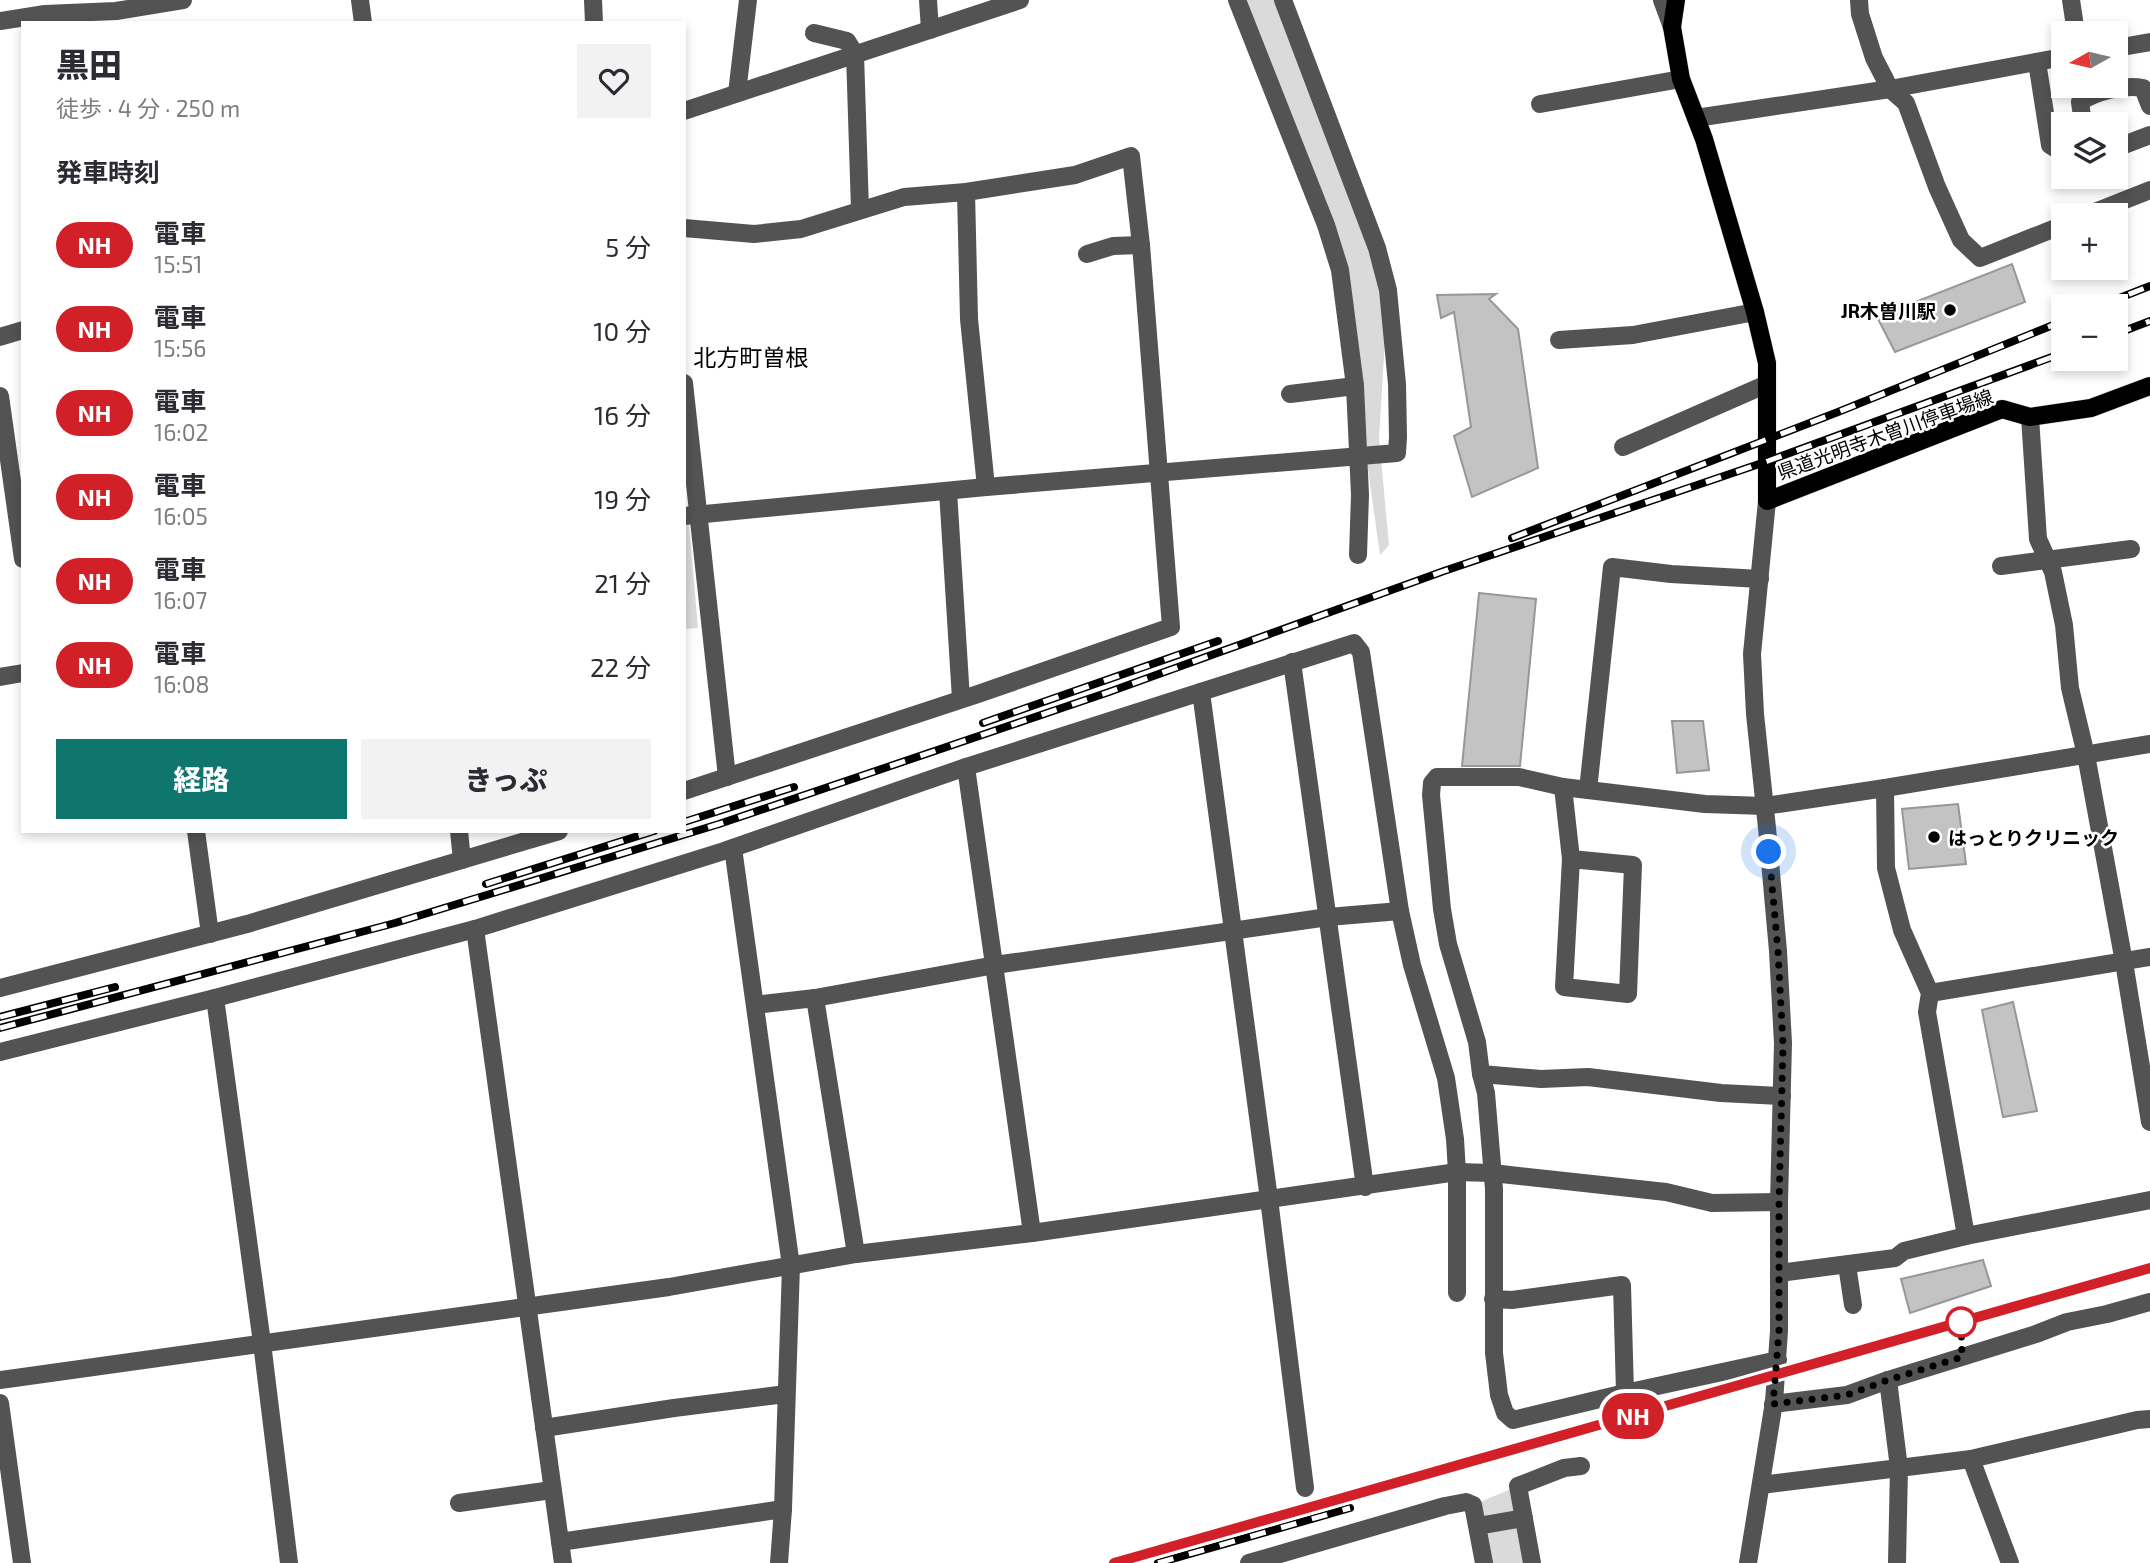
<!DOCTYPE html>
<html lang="ja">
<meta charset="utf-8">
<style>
body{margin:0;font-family:"Exo 2","Noto Sans JP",sans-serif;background:#f2f2f3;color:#2b2b33;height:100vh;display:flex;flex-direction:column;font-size:26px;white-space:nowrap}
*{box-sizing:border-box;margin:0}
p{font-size:23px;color:#7c7c81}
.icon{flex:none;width:38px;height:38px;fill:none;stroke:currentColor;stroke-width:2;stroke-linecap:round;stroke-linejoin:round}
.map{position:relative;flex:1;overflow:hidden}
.panel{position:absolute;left:21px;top:21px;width:665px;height:812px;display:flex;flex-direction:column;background:#fff;border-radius:0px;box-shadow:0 4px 10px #0003}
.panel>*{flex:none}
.badge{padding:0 14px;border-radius:23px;font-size:24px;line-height:46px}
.needle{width:46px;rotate:262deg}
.tools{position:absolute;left:2051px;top:21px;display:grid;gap:14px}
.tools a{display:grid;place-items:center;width:77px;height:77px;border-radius:0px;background:#fff;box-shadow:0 4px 10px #0003;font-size:35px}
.you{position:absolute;width:35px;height:35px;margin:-18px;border:5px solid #fff;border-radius:50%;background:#1a73e8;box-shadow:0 0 0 10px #1a73e833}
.map>.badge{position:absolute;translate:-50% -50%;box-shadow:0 0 0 4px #fff}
h2{padding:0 35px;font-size:26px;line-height:63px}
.round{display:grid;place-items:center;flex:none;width:74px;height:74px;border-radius:0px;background:#f2f2f3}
.overview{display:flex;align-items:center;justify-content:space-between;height:119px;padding:0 35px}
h1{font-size:33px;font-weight:800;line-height:52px}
.primary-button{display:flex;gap:14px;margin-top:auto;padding:14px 35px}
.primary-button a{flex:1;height:80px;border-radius:0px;background:#0f766e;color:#fff;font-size:28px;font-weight:800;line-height:80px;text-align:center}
.primary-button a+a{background:#f2f2f3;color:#2b2b33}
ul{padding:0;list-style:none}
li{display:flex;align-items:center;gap:21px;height:84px;padding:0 35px}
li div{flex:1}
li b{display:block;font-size:26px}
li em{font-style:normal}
li .badge{min-width:77px;font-weight:700;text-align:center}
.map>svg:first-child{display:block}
.green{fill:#dadada}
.building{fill:#c3c3c3;stroke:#979797;stroke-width:2}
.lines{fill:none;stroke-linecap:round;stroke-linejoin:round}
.major-casing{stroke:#dbdbdb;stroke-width:19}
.minor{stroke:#535353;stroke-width:18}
.major{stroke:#000;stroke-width:18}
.rail-casing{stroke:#000;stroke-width:8}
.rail{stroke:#fff;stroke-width:5;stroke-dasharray:16;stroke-linecap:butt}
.line-casing{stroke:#fff;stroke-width:16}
.line{stroke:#d12027;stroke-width:10}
.walk{stroke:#000;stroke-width:7;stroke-dasharray:0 12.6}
.poi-dot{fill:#000;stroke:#fff;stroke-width:2.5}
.stop-dot{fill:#fff;stroke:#d12027;stroke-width:3.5}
.labels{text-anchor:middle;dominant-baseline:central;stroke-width:5;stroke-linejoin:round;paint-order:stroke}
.poi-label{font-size:19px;font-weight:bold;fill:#000;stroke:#fff;text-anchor:end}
.street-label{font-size:19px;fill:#000;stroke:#fff}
.quarter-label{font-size:23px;fill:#000;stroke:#fff}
</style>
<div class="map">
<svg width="2150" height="1563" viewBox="0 0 2150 1563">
<rect width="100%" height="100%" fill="#fff"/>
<g class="green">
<polygon points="1237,0 1283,0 1388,290 1379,438 1389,545 1380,555 1340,270"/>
<polygon points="688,513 698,628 684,629 684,514"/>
<polygon points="1518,1486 1530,1563 1483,1563 1473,1505"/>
</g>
<g class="building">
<polygon points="2012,264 2025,302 1895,352 1877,317"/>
<polygon points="1496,294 1489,299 1518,329 1538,468 1472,497 1454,436 1471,427 1454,312 1441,318 1437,295"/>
<polygon points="1479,593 1536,599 1520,766 1462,766"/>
<polygon points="1672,721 1703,721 1709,770 1677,773"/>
<polygon points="1958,804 1966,864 1909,869 1902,809"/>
<polygon points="2013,1002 2037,1111 2003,1117 1982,1010"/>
<polygon points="1983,1260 1991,1286 1910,1313 1901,1279"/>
</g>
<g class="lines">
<defs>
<polyline id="major" points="1676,0 1672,27 1681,79 1704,139 1755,312 1767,363 1767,501 2002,409 2030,417 2091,408 2150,386"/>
</defs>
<use href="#major" class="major-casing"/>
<g class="minor">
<polyline points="360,0 363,23"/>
<polyline points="593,0 594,23"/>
<polyline points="928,0 930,30"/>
<polyline points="1237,0 1326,225 1340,270 1355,386 1360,495 1358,555"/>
<polyline points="1662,0 1672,27"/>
<polyline points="1859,0 1860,14 1874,58 1890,89 1906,103 1937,187 1961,240 1980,258 2063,225"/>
<polyline points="2071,0 2076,33"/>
<polyline points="0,21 45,14 116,11 183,0"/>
<polyline points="814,33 847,41 855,54 860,210"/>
<polyline points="2116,48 2150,42"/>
<polyline points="2037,62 2050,145 2063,153"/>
<polyline points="737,93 748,0"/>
<polyline points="1540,104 1681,79"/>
<polyline points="684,111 1020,0"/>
<polyline points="1696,118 1890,89 2063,57"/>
<path d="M2083,124L2080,102C2095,92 2124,84 2143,88L2150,106"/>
<polyline points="2116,148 2150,135"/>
<polyline points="966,192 969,319 986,487"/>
<polyline points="2087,215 2150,190"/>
<polyline points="684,228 754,234 801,229 904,197 966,192 1075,175 1131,156 1141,245 1171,627 978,694 684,791"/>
<polyline points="1087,254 1113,246 1141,245"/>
<polyline points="0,337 23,330"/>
<polyline points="1559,340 1633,335 1755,312"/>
<polyline points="684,383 727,777"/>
<polyline points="1290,394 1355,386"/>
<polyline points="0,396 23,559"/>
<polyline points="2030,417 2038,539 2053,572 2064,625 2070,688 2086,755 2124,962 2150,1122"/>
<polyline points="1623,447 1767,384"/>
<polyline points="948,491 961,699"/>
<polyline points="684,516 986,487 1397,453 1398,437 1397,384 1388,290 1377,248 1283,0"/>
<polyline points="2001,566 2131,549"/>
<polyline points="1292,662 1365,1187"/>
<polyline points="0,677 23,673"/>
<polyline points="1201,692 1269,1199 1305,1488"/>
<polyline points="966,767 1032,1233"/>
<polyline points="1563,787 1571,859 1564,987 1628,994 1633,865 1571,859"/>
<polyline points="1885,788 1886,868 1902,930 1930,993 1927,1012 1966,1236"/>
<polyline points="1588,790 1612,567 1671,574 1760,579"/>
<polyline points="196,831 210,934"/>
<polyline points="459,831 462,860"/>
<polyline points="733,848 791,1266 783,1509 779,1563"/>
<polyline points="475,929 563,1563"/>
<polyline points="0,988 247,924 559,831"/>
<polyline points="1930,993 2150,957"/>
<polyline points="215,998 262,1343 289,1563"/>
<polyline points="815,998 856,1254"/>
<polyline points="755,1005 815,998 995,965 1328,917 1400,911"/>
<polyline points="0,1052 215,998 475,929 724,851 966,767 1354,643 1361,652 1400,911 1412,965 1446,1078 1455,1139 1457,1172 1457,1293"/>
<polyline points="1481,1074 1541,1079 1588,1077 1721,1093 1782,1096"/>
<polyline points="1847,1265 1853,1305"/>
<polyline points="1779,1273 1895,1258 1904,1251 1966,1236 2150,1200"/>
<polyline points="1493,1299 1512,1300 1622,1285 1625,1393"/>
<polyline points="1778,1360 1625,1393 1513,1420 1505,1413 1499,1395 1494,1353 1494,1189 1486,1093 1481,1074 1477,1042 1448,944 1442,909 1431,795 1432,783 1437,777 1519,777 1563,787 1705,804 1765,806 1885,788 2150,744"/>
<polyline points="0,1380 669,1287 856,1254 1032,1233 1457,1172 1492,1173 1666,1192 1712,1203 1779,1202"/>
<polyline points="0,1403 22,1563"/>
<polyline points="1773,1404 1847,1395 1888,1380 2036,1334 2067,1322 2107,1314 2150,1302"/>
<polyline points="544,1428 674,1408 786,1394"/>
<polyline points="1971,1459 2010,1563"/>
<polyline points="1761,1485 1899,1468 1888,1380"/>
<polyline points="459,1503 552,1490"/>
<polyline points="1478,1526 1524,1518"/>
<polyline points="560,1542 783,1509"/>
<polyline points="1249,1563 1445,1506 1466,1502 1473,1505 1484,1563"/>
<polyline points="1532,1563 1518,1486 1564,1468 1581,1466"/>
<polyline points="1748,1563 1774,1402 1779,1331 1779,1202 1783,1043 1778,951 1767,828 1755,714 1752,654 1767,501"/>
<polyline points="1897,1563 1899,1468 1971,1459 2137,1420 2150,1419"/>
</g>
<use href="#major" class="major"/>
<defs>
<g id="rail">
<polyline points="2099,306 2150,286"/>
<polyline points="2116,334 2150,321"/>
<polyline points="1512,538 1838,412 2063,321"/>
<polyline points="983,723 1218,641"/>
<polyline points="684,822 794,787"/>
<polyline points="486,884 654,831"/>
<polyline points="0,1017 115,987"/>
<polyline points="0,1028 395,923 719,824 1109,692 1444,571 1768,461 2063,353"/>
<polyline points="1114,1563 2150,1268"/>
<polyline points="1158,1563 1350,1508"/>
</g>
</defs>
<use href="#rail" class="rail-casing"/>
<use href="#rail" class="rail"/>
</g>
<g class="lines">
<defs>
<polyline id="line" points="1114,1563 2150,1268"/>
</defs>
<use href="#line" class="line-casing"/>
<use href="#line" class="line"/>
<polyline class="walk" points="1769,852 1778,951 1783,1044 1779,1202 1779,1331 1773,1404 1847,1395 1888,1380 1962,1357 1961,1322"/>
</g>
<g class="poi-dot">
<circle cx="1950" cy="310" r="7"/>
<circle cx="1934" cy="837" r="7"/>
</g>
<circle class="stop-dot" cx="1961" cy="1322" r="14"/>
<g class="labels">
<g class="poi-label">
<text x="1936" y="310">JR木曽川駅</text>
<text x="1948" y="837" text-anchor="start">はっとりクリニック</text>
</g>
<g class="street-label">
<text transform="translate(1885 434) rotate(-20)">県道光明寺木曽川停車場線</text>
</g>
<g class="quarter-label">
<text x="751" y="357">北方町曽根</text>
</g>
</g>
</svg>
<div class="tools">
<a><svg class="needle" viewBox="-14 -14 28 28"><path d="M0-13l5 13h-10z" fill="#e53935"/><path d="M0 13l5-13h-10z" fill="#7c7c81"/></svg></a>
<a><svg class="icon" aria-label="layers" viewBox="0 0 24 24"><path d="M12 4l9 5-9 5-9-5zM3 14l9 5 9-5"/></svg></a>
<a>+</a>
<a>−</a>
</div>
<div class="you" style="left:1769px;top:852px"></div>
<b class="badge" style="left:1633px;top:1416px;background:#d12027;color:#fff">NH</b>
<section class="panel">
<div class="overview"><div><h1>黒田</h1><p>徒歩 · 4 分 · 250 m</p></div><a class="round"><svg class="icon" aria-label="heart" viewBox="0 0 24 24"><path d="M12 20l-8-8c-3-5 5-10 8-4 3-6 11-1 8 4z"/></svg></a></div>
<h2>発車時刻</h2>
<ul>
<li><span class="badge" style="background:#d12027;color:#fff">NH</span><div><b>電車</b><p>15:51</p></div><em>5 分</em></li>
<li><span class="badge" style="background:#d12027;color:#fff">NH</span><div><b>電車</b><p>15:56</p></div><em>10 分</em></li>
<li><span class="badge" style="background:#d12027;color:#fff">NH</span><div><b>電車</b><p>16:02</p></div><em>16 分</em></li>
<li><span class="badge" style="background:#d12027;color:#fff">NH</span><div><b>電車</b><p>16:05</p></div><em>19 分</em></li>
<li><span class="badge" style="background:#d12027;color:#fff">NH</span><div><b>電車</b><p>16:07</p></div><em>21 分</em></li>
<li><span class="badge" style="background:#d12027;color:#fff">NH</span><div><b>電車</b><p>16:08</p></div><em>22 分</em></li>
</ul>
<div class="primary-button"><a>経路</a><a>きっぷ</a></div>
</section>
</div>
